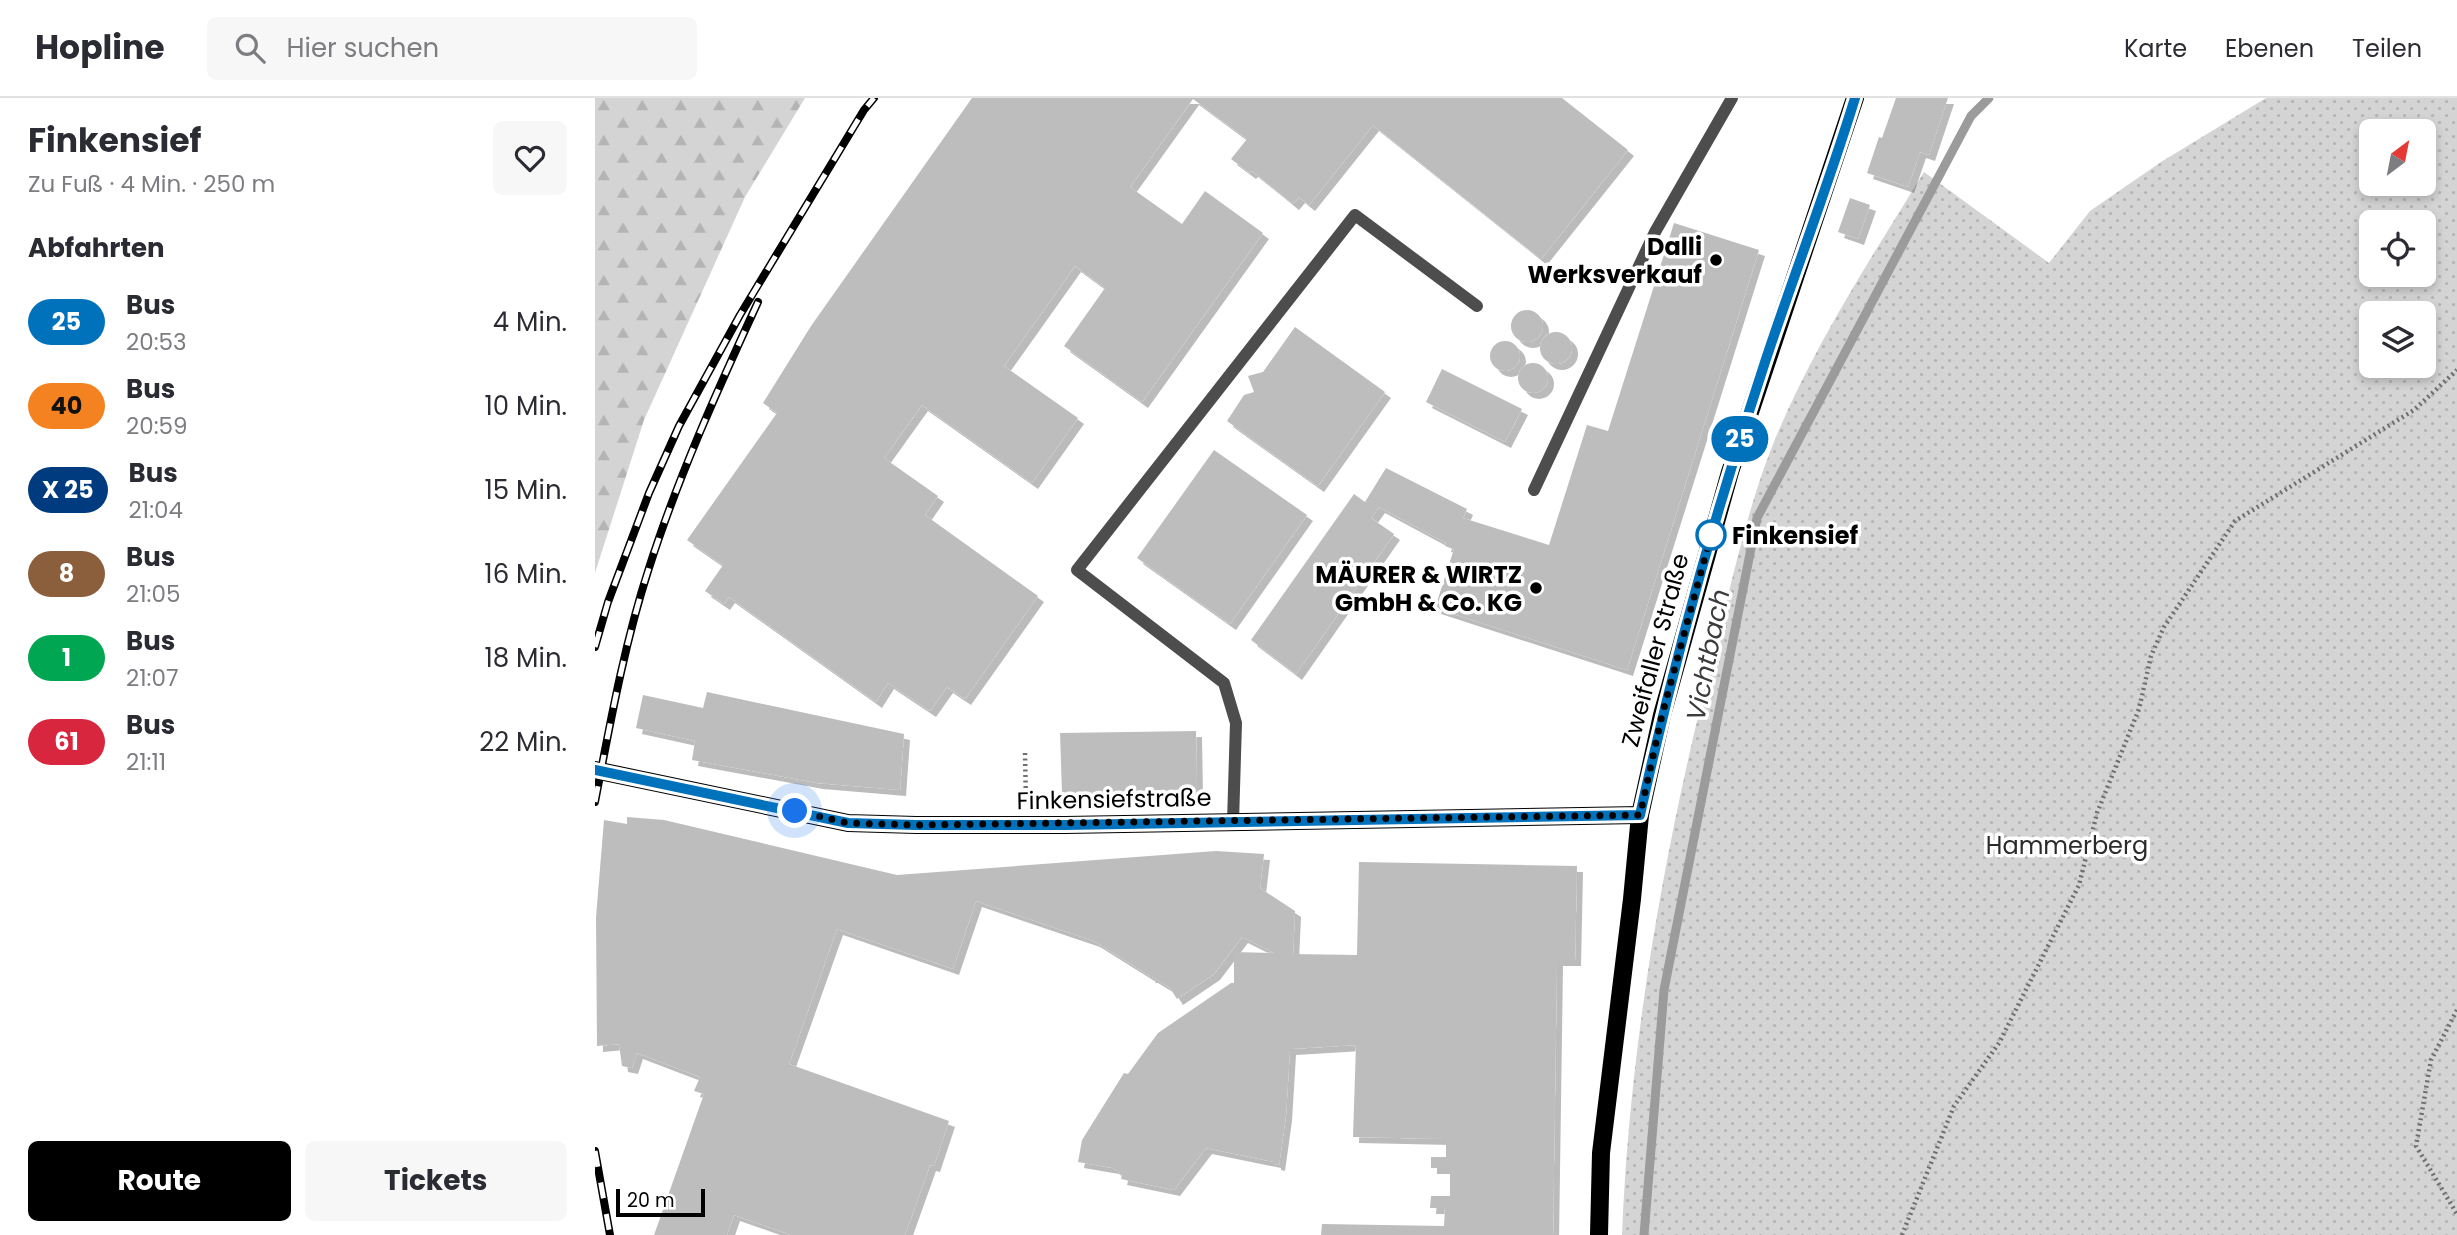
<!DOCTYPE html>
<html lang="de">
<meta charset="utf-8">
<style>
body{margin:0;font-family:Poppins,sans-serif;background:#f7f7f7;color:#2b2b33;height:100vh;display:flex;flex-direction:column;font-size:26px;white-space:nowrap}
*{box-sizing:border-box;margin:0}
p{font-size:23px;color:#7c7c81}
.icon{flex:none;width:38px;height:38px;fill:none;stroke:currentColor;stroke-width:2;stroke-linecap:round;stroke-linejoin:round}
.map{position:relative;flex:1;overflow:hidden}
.details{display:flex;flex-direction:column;background:#fff;width:595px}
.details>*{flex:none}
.badge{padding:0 14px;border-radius:23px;font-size:24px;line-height:46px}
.needle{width:46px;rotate:32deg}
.controls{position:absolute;left:1764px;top:21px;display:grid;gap:14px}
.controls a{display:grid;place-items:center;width:77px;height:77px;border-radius:10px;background:#fff;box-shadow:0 4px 10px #0003;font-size:35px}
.scale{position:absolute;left:21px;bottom:18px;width:89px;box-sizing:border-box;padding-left:7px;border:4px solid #000;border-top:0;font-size:19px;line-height:24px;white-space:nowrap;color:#000;-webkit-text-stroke:5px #fff;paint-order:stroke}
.you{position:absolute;width:35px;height:35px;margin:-18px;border:5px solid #fff;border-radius:50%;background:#1a73e8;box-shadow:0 0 0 10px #1a73e833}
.map>.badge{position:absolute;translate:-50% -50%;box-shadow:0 0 0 4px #fff}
h2{padding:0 28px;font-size:26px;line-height:63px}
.round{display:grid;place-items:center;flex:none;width:74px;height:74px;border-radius:10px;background:#f7f7f7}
.headline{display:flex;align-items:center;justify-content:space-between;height:119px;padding:0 28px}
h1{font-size:33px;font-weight:700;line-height:52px}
.button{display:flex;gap:14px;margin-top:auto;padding:14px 28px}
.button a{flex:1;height:80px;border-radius:10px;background:#000;color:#fff;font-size:28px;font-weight:700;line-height:80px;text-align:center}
.button a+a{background:#f7f7f7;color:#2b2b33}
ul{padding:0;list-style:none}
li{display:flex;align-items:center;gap:21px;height:84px;padding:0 28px}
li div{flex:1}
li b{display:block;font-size:26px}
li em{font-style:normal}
li .badge{min-width:77px;font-weight:700;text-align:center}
header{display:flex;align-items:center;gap:42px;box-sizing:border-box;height:98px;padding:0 35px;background:#fff;border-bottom:2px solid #e1e1e2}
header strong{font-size:33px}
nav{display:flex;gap:38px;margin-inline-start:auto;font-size:24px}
.search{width:490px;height:63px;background:#f7f7f7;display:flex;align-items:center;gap:18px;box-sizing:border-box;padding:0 24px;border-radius:10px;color:#7c7c81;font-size:26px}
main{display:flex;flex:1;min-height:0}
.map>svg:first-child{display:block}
.forest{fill:url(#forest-firs)}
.park{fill:url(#park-dots);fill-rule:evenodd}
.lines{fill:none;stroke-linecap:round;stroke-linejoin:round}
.stream{stroke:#9b9b9b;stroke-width:9}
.building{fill:#bdbdbd;filter:url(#shadow)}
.path{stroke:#6f6f6f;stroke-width:4.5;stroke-dasharray:2 3.5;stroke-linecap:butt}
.minor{stroke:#4d4d4d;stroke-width:12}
.major{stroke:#000;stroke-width:18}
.rail-casing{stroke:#000;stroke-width:8}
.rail{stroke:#fff;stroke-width:5;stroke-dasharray:16;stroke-linecap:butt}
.line-casing{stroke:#fff;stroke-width:16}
.line{stroke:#0072bc;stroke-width:10}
.walk{stroke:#000;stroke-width:7;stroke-dasharray:0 12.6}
.poi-dot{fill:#000;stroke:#fff;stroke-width:2.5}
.stop-dot{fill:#fff;stroke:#0072bc;stroke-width:3.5}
.labels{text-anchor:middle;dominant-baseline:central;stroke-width:7;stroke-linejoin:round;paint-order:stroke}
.poi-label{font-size:24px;font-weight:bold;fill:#000;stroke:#fff;text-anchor:end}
.stop-label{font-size:24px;font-weight:bold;fill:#000;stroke:#fff;text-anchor:start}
.street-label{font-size:24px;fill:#000;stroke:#fff}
.park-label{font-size:24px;fill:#2b2b2b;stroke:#fff}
.water-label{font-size:26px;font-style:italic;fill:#3c3c3c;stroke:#fff}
</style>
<header>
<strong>Hopline</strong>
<div class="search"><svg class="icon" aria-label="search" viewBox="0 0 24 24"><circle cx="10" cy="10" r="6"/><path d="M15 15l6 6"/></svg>Hier suchen</div>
<nav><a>Karte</a><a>Ebenen</a><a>Teilen</a></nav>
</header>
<main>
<section class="details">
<div class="headline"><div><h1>Finkensief</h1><p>Zu Fuß · 4 Min. · 250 m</p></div><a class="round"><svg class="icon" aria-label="heart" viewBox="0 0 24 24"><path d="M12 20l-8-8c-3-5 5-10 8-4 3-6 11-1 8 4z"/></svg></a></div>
<h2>Abfahrten</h2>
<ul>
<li><span class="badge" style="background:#0072bc;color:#fff">25</span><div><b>Bus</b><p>20:53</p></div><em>4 Min.</em></li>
<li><span class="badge" style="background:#f58220;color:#111">40</span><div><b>Bus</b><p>20:59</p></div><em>10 Min.</em></li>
<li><span class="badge" style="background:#003b80;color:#fff">X 25</span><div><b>Bus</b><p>21:04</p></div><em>15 Min.</em></li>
<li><span class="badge" style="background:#8b5e3c;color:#fff">8</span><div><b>Bus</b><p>21:05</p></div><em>16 Min.</em></li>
<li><span class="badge" style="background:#00a651;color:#fff">1</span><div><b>Bus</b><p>21:07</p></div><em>18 Min.</em></li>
<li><span class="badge" style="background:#d7263d;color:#fff">61</span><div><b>Bus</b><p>21:11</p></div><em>22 Min.</em></li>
</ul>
<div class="button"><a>Route</a><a>Tickets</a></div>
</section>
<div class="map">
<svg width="1862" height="1137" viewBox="0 0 1862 1137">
<defs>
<pattern id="forest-firs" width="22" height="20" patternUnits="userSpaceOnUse" patternTransform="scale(1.75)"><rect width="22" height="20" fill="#d4d4d4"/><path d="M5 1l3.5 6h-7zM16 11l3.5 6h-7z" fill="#b4b4b4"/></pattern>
<pattern id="park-dots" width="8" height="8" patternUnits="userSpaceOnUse" patternTransform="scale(1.75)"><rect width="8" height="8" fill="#d4d4d4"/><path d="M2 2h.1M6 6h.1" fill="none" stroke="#b4b4b4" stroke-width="1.8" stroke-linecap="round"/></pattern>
<filter id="shadow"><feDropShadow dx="6" dy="6" stdDeviation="0" flood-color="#0004"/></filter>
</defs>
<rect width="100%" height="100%" fill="#fff"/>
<polygon class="forest" points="0,0 210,0 150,99 49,322 0,475"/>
<path class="park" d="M1671,0H1862V1137H1027C1035,939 1071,741 1120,550C1138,480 1153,406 1181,339C1220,246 1276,160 1329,74L1454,165L1495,113L1566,64ZM1776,33H1829V86H1776ZM1776,124H1829V177H1776ZM1776,215H1829V268H1776Z"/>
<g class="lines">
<polyline class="stream" points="1049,1137 1069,892 1162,420 1376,18 1394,0"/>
</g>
<g class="building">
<polygon points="377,0 967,0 1033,52 946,161 778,27 714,107 704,99 698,106 657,73 655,75 636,61 652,41 598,1 535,89 587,126 610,93 668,135 547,304 469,248 510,190 480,168 409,268 483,320 437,385 327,307 289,360 343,398 330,417 443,498 370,601 352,589 335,613 293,585 281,604 134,499 129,506 110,493 128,467 92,442 182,315 168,305 216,228"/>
<polygon points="1301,0 1353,0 1334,57 1325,54 1313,89 1272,75 1284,39 1287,40"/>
<polygon points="1255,100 1275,107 1263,141 1243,134"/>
<polygon points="1079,125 1164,152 1032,572 840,510 859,451 850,448 851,445 784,409 776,420 799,436 701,576 656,542 759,396 770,404 791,370 872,411 868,420 954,447 992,327 1013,333"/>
<circle cx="932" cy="228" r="16"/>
<polygon points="700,229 790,294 723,388 632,323 649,297 659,294 653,278 668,274"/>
<circle cx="961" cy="250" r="16"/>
<circle cx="910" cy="258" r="15"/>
<circle cx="938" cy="280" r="15"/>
<polygon points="847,271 927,311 910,344 831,304"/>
<polygon points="619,352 712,417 635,526 542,460"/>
<polygon points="112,594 309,636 305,692 222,685 97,662 100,643 41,630 48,597 108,610"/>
<polygon points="601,633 602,691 467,695 465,635"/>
<polygon points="32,719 69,722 302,777 621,753 669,756 665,790 700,813 698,856 762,857 764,764 982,768 980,862 962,862 958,1137 726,1137 727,1126 849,1128 850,1110 835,1110 836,1098 855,1098 855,1070 836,1070 836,1059 851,1059 851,1041 758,1039 761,947 695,951 691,1017 684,1067 680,1066 680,1064 611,1050 579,1092 526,1081 527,1077 518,1070 483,1064 487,1042 529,975 533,976 563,935 636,885 639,885 639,854 679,855 647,839 619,876 582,901 575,890 557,879 554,879 555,878 499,843 381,803 358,871 242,831 194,966 354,1023 339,1068 335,1067 310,1137 196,1137 139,1117 132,1137 59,1137 109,996 99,993 105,979 42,955 37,970 27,968 24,946 2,948 1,819 9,722 32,726"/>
</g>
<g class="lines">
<g class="path">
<polyline points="430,655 431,705"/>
<polyline points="1862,912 1836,962 1821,1048 1862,1116"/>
<polyline points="1307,1137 1359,1008 1404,945 1484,787 1502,715 1544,611 1556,558 1569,529 1640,423 1819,312 1862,272"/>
</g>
<g class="minor">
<polyline points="939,392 1060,134 1137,0"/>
<polyline points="638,724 641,625 629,585 482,472 760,117 882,208"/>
</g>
<g class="major">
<polyline points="0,672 253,725 321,727 470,727 1045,717"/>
<polyline points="1004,1137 1006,1055 1037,801 1045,717 1067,617 1135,374 1260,0"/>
</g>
<defs>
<g id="rail">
<polyline points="0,549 13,504 54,395 84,328 145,217 269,12 279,0"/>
<path d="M0,704C15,626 29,547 54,470C83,379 123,291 163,204"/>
<polyline points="0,1053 15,1137"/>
</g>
</defs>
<use href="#rail" class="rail-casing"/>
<use href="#rail" class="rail"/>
</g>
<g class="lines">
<defs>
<path id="line" d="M0,672L253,725L321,727H470L1045,717C1079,563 1121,411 1171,261C1200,174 1233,88 1260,0"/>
</defs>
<use href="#line" class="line-casing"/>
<use href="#line" class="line"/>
<polyline class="walk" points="200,713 253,725 321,727 1045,717 1067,617 1116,437"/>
</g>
<g class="poi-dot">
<circle cx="1121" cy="162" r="7"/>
<circle cx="941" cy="490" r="7"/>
</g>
<circle class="stop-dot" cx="1116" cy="437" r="14"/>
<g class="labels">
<g class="poi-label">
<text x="1107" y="148">Dalli<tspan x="1107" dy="28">Werksverkauf</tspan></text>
<text x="927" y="476">MÄURER &amp; WIRTZ<tspan x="927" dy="28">GmbH &amp; Co. KG</tspan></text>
</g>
<g class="stop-label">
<text x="1137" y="437">Finkensief</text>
</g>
<g class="street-label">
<text transform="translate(1060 552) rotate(-75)">Zweifaller Straße</text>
<text transform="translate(519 701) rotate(-1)">Finkensiefstraße</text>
</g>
<g class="park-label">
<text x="1472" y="747">Hammerberg</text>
</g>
<g class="water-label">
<text transform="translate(1113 557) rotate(-79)">Vichtbach</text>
</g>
</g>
</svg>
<div class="controls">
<a><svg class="needle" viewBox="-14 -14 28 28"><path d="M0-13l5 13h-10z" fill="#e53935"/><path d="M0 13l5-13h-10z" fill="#7c7c81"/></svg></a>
<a><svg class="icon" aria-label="locate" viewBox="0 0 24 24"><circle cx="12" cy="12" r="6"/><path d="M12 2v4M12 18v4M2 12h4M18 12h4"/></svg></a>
<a><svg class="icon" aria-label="layers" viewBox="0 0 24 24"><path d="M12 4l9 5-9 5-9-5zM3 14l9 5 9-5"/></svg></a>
</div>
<div class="scale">20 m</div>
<div class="you" style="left:200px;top:713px"></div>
<b class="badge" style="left:1145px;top:341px;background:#0072bc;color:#fff">25</b>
</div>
</main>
